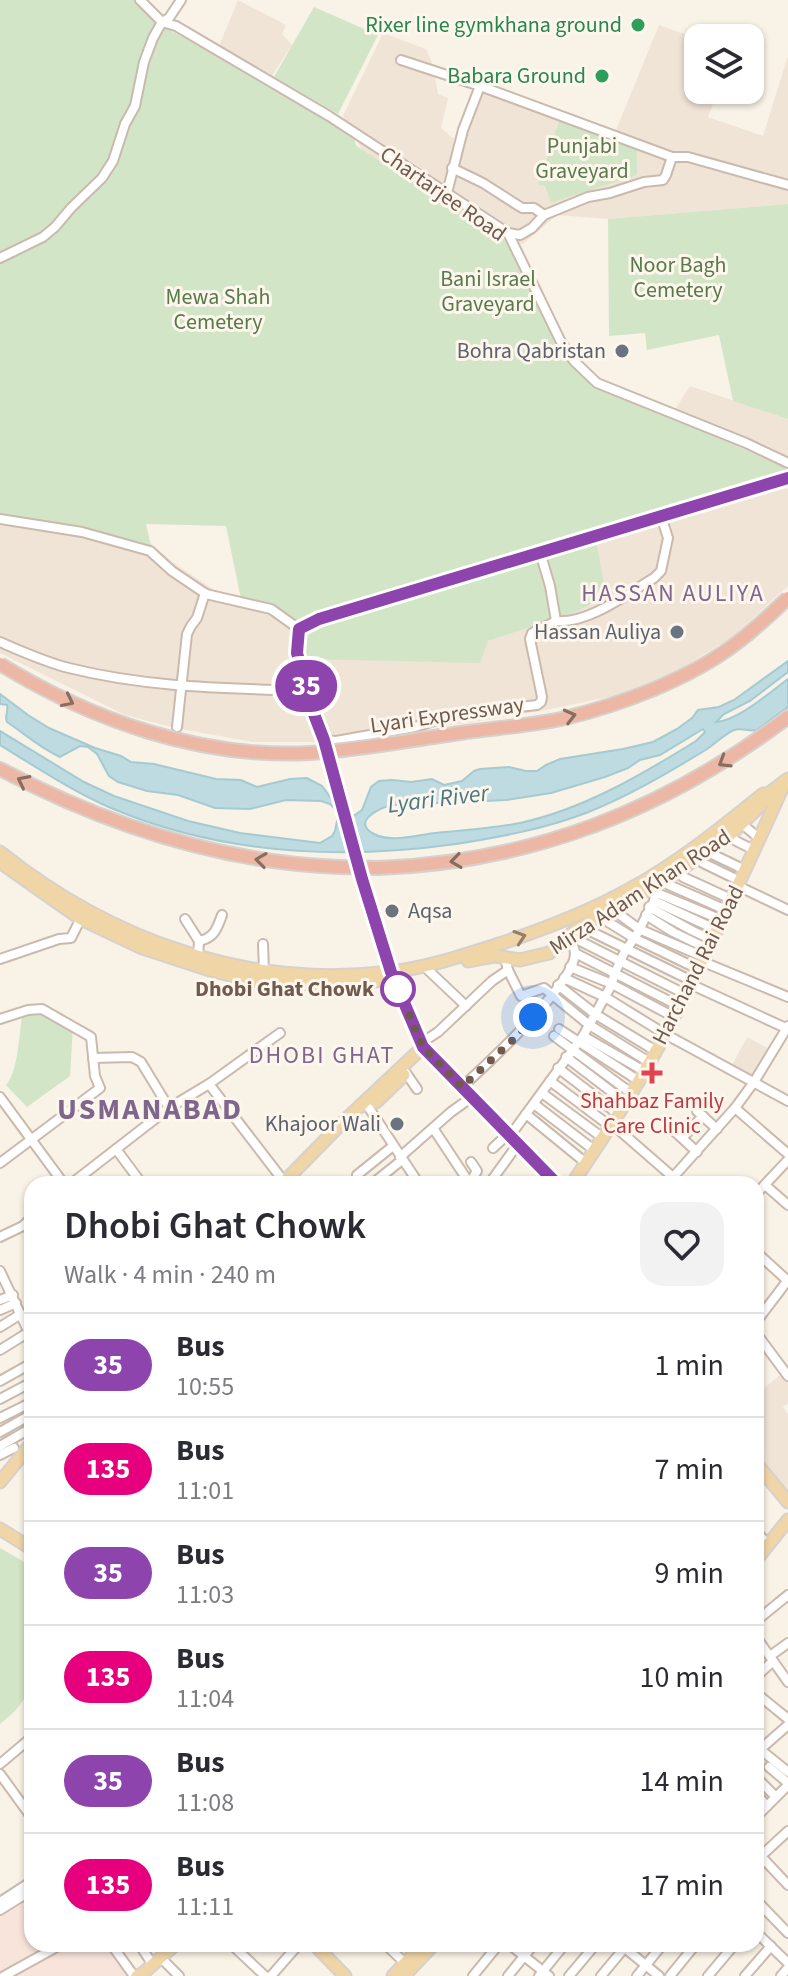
<!DOCTYPE html>
<meta charset="utf-8">
<style>
body{margin:0;font-family:"Source Sans 3",sans-serif;background:#f2f2f3;color:#2b2b33;height:100vh;display:flex;flex-direction:column;font-size:30px;white-space:nowrap}
*{box-sizing:border-box;margin:0}
p{font-size:26px;color:#7c7c81}
.icon{flex:none;width:44px;height:44px;fill:none;stroke:currentColor;stroke-width:2;stroke-linecap:round;stroke-linejoin:round}
.map{position:relative;flex:1;overflow:hidden}
.panel{position:absolute;left:24px;top:1176px;width:740px;height:776px;display:flex;flex-direction:column;background:#fff;border-radius:24px;box-shadow:0 2px 6px #0004}
.panel>*{flex:none}
.badge{padding:0 16px;border-radius:26px;font-size:28px;line-height:52px}
.tools{position:absolute;left:684px;top:24px;display:grid;gap:16px}
.tools a{display:grid;place-items:center;width:80px;height:80px;border-radius:16px;background:#fff;box-shadow:0 2px 6px #0004;font-size:40px}
.you{position:absolute;width:40px;height:40px;margin:-20px;border:6px solid #fff;border-radius:50%;background:#1a73e8;box-shadow:0 0 0 12px #1a73e833}
.map>.badge{position:absolute;translate:-50% -50%;box-shadow:0 0 0 4px #fff}
.round{display:grid;place-items:center;flex:none;width:84px;height:84px;border-radius:24px;background:#f2f2f3}
.head{display:flex;align-items:center;justify-content:space-between;height:136px;padding:0 40px}
h1{font-size:38px;font-weight:600;line-height:60px}
ul{padding:0;list-style:none}
li{display:flex;align-items:center;gap:24px;height:104px;padding:0 40px;border-top:2px solid #e1e1e2}
li div{flex:1}
li b{display:block;font-size:30px}
li em{font-style:normal}
li .badge{min-width:88px;font-weight:700;text-align:center}
.map>svg:first-child{display:block}
.residential{fill:#f0e4d6}
.commercial{fill:#f8e4db}
.green{fill:#d3e5c7}
.water{fill:#bddbe1;stroke:#a5cad1;stroke-width:2;fill-rule:evenodd}
.lines{fill:none;stroke-linecap:round;stroke-linejoin:round}
.minor-casing{stroke:#cabaae;stroke-width:12}
.major-casing{stroke:#d7d1cd;stroke-width:15}
.highway-casing{stroke:#d7d1cd;stroke-width:16}
.minor{stroke:#fff;stroke-width:8}
.major{stroke:#f0d5a7;stroke-width:11}
.highway{stroke:#ecb7a5;stroke-width:12}
.highway-bridge-casing{stroke:#d7d1cd;stroke-width:16;stroke-linecap:butt}
.highway-bridge{stroke:#ecb7a5;stroke-width:12}
.oneway{stroke:#896d5f}
.oneway2{stroke:#967f69}
.line-casing{stroke:#fff;stroke-width:18}
.line{stroke:#8e44ad;stroke-width:12}
.walk{stroke:#705a4e;stroke-width:8;stroke-dasharray:0 14.4}
.leisure-dot{fill:#2e9e5b;stroke:#fdf6ec;stroke-width:3}
.worship-dot{fill:#6b7280;stroke:#fdf6ec;stroke-width:3}
.stop-dot{fill:#fff;stroke:#8e44ad;stroke-width:4}
.health-dot{fill:#e0444e;stroke:#fdf6ec;stroke-width:3}
.labels{text-anchor:middle;dominant-baseline:central;stroke-width:6;stroke-linejoin:round;paint-order:stroke}
.leisure-label{font-size:22px;fill:#27864d;stroke:#fdf6ec;text-anchor:end}
.park-label{font-size:22px;fill:#587a4b;stroke:#fdf6ec}
.street-label{font-size:22px;fill:#705a4e;stroke:#fdf6ec}
.worship-label{font-size:22px;fill:#5b616d;stroke:#fdf6ec;text-anchor:end}
.stop-label{font-size:22px;font-weight:bold;fill:#705a4e;stroke:#fdf6ec;text-anchor:end}
.health-label{font-size:22px;fill:#be3a42;stroke:#fdf6ec}
.neighbourhood-label{font-size:24px;letter-spacing:2px;fill:#7f668c;stroke:#fdf6ec}
.water-label{font-size:24px;font-style:italic;fill:#4b7780;stroke:#fdf6ec}
.district-label{font-size:30px;font-weight:bold;letter-spacing:2px;fill:#7f668c;stroke:#fdf6ec}
</style>
<div class="map">
<svg width="788" height="1976" viewBox="0 0 788 1976">
<rect width="100%" height="100%" fill="#f9f2e6"/>
<g class="residential">
<polygon points="238,0 286,25 282,34 292,45 271,77 219,46"/>
<polygon points="659,25 698,39 698,90 718,90 708,117 763,136 788,56 788,204 608,219 557,215 523,244 504,245 367,159 343,116 383,33 426,49 433,65 438,94 448,98 441,128 454,139 489,84 616,130"/>
<polygon points="690,386 788,419 788,466 669,419"/>
<polygon points="776,486 788,489 788,586 731,638 675,672 614,696 545,710 474,722 312,742 253,742 175,728 125,715 0,653 0,495 115,513 175,564 219,593 297,620 307,659 488,641 576,612 595,540"/>
<polygon points="747,1037 773,1051 754,1082 730,1069"/>
<polygon points="785,1371 788,1376 788,1403 783,1407 788,1414 788,1502 756,1463 756,1395"/>
</g>
<polygon class="commercial" points="32,1890 32,1944 111,1944 134,1976 0,1976 0,1910"/>
<g class="green">
<polygon points="0,0 135,0 166,28 248,73 354,138 356,145 361,149 507,242 558,343 596,384 787,468 784,474 596,540 606,596 576,612 488,641 480,663 306,659 301,637 273,607 241,599 226,526 146,524 152,550 0,515"/>
<polygon points="314,7 378,35 338,114 274,77"/>
<polygon points="561,116 637,144 637,175 551,203 545,186 538,185"/>
<polygon points="788,204 788,419 733,401 719,335 647,350 645,333 609,336 608,219"/>
<path d="M42,1009L73,1027L70,1076L27,1107L6,1085C18,1072 19,1035 22,1017Z"/>
<polygon points="0,1548 21,1560 32,1569 32,1689 15,1711 0,1724"/>
</g>
<path class="water" d="M788,661V672L750,701L724,714L716,722C738,721 770,692 788,679V707L757,730C749,732 741,727 734,730C723,735 714,745 704,751C666,774 627,797 586,813C544,829 500,837 456,844C341,860 220,854 111,808C72,791 36,767 0,745V731L84,782L114,796L188,821L240,833L320,843L332,836L335,831L338,816L335,809L330,804L321,801L286,800L250,809L215,808L178,795L147,791L118,782L109,776L97,754L88,747L80,746L60,757C40,748 25,734 7,722C4,716 9,711 7,705L0,704V694L28,715L49,728L95,748L121,756L131,762L154,764L216,779L241,780L257,787L290,779L307,778L322,786L340,810L346,815H355L362,810L371,787L379,781L392,780L411,782L432,779L444,785L462,781L474,771L480,769L509,767L526,771H537L546,765L560,759L623,749L653,742L677,729L692,718L698,710L719,707L734,700ZM703,729L705,732L696,741C641,775 584,809 520,823C491,829 463,830 435,833C416,835 391,843 374,834C351,822 379,808 392,805L506,800L551,793L605,777L628,768L640,760L660,755Z"/>
<g class="lines">
<defs>
<g id="minor">
<polyline points="140,0 162,22 176,26 329,116 508,233 560,340 574,361 597,383 746,443 788,463"/>
<polyline points="401,60 480,86 672,157 688,157 788,185"/>
<polyline points="452,168 483,183 522,208 534,208 544,215"/>
<polyline points="447,193 463,130 480,86"/>
<polyline points="508,233 520,235 532,228 544,215 588,197 610,193 644,182 663,180 666,175 672,157"/>
<polyline points="0,258 43,237 55,227 71,208 102,178 113,161 125,124 135,106 144,62 153,38 162,22 169,18 181,0"/>
<polyline points="0,519 82,532 150,551 172,571 206,594 271,609 299,629"/>
<path d="M556,621C588,624 627,594 654,578L661,571L668,538L661,516"/>
<path d="M0,642C23,652 45,662 69,668C149,688 226,688 308,691"/>
<polyline points="177,727 187,634 191,626 197,618 205,593"/>
<polyline points="324,740 336,741 415,727 456,714 537,705 541,702 542,697 530,639 532,633 556,621 550,586 540,552"/>
<polyline points="742,824 760,839"/>
<polyline points="730,835 736,841 754,850"/>
<polyline points="709,849 714,855 745,870"/>
<polyline points="699,856 703,863 740,881"/>
<polyline points="679,871 683,877 731,899"/>
<polyline points="669,885 726,910"/>
<polyline points="738,886 788,910"/>
<polyline points="657,893 722,920"/>
<polyline points="654,901 717,930"/>
<polyline points="649,907 691,930 712,940"/>
<polyline points="612,909 639,929 704,957"/>
<polyline points="646,915 673,932 708,949"/>
<polyline points="600,917 634,938 698,969"/>
<polyline points="185,919 199,941 198,958"/>
<polyline points="592,932 692,981"/>
<polyline points="578,940 685,994"/>
<path d="M199,941C214,938 217,929 222,915"/>
<polyline points="263,944 264,971"/>
<polyline points="575,953 679,1006"/>
<polyline points="505,958 508,970 521,996 544,988 588,1024 649,1062"/>
<polyline points="0,959 59,939 71,938 83,914"/>
<polyline points="701,961 788,997"/>
<polyline points="570,967 612,984 674,1017"/>
<polyline points="428,970 466,1006"/>
<polyline points="564,978 605,997 665,1034 788,1101"/>
<polyline points="690,984 788,1029"/>
<polyline points="558,985 595,1014 656,1051"/>
<polyline points="0,1019 28,1010 42,1009 91,1037 95,1076 100,1088 0,1163"/>
<polyline points="559,1029 639,1081"/>
<polyline points="554,1036 631,1093"/>
<polyline points="583,1036 644,1071"/>
<polyline points="421,1043 438,1032 492,981 508,970"/>
<polyline points="566,1057 625,1102"/>
<polyline points="93,1058 132,1057 141,1062 169,1108"/>
<polyline points="558,1068 618,1114"/>
<polyline points="406,1073 417,1089"/>
<polyline points="550,1081 610,1126"/>
<polyline points="209,1084 285,1183"/>
<path d="M462,1087C486,1065 574,984 575,954C575,946 571,943 565,939"/>
<polyline points="542,1093 603,1138"/>
<polyline points="0,1097 64,1184"/>
<polyline points="534,1104 594,1150"/>
<polyline points="369,1108 419,1184"/>
<polyline points="735,1108 788,1154"/>
<polyline points="697,1111 717,1129"/>
<polyline points="526,1114 586,1163"/>
<polyline points="612,1124 681,1184"/>
<polyline points="670,1127 697,1152"/>
<polyline points="433,1128 470,1184"/>
<polyline points="510,1136 583,1036 612,984 614,975 624,953 637,934 654,901 657,884"/>
<polyline points="682,1138 703,1116"/>
<polyline points="493,1148 508,1134"/>
<polyline points="116,1149 142,1184"/>
<polyline points="400,1157 451,1112 472,1097"/>
<polyline points="357,1175 393,1146"/>
<polyline points="71,1184 169,1108 209,1084 280,1033"/>
<polyline points="372,1184 402,1160"/>
<polyline points="469,1184 477,1171 471,1162"/>
<polyline points="489,1184 518,1144"/>
<polyline points="667,1184 735,1108 754,1082 788,1026"/>
<polyline points="765,1185 788,1205"/>
<polyline points="756,1194 788,1160"/>
<polyline points="0,1237 23,1226 32,1217"/>
<polyline points="756,1252 788,1281"/>
<polyline points="0,1271 32,1339"/>
<polyline points="0,1300 13,1295"/>
<polyline points="0,1310 16,1303"/>
<polyline points="756,1322 788,1280"/>
<polyline points="0,1327 21,1314"/>
<polyline points="756,1333 788,1376"/>
<polyline points="0,1350 29,1332"/>
<polyline points="0,1381 32,1363"/>
<polyline points="0,1399 32,1382"/>
<polyline points="0,1418 32,1402"/>
<polyline points="0,1432 32,1414"/>
<polyline points="0,1446 26,1431 32,1424"/>
<polyline points="0,1455 14,1448"/>
<polyline points="756,1531 764,1540"/>
<polyline points="756,1621 788,1595"/>
<polyline points="756,1637 788,1682"/>
<polyline points="770,1656 788,1643"/>
<polyline points="756,1677 773,1661"/>
<polyline points="756,1693 788,1719"/>
<polyline points="756,1746 788,1772"/>
<polyline points="756,1753 788,1725"/>
<polyline points="0,1764 32,1737"/>
<polyline points="769,1767 788,1783"/>
<polyline points="756,1769 759,1767"/>
<polyline points="0,1774 32,1818"/>
<polyline points="756,1777 776,1797"/>
<polyline points="756,1794 767,1806"/>
<polyline points="756,1817 788,1785"/>
<polyline points="756,1851 788,1885"/>
<polyline points="761,1856 788,1831"/>
<polyline points="756,1900 788,1933"/>
<polyline points="0,1902 32,1881"/>
<polyline points="0,1910 32,1890"/>
<polyline points="756,1932 788,1963"/>
<polyline points="111,1944 134,1976"/>
<polyline points="139,1944 153,1965"/>
<polyline points="231,1944 265,1976"/>
<polyline points="385,1944 405,1963"/>
<polyline points="509,1944 549,1976"/>
<polyline points="620,1944 659,1976"/>
<polyline points="161,1958 179,1976"/>
<polyline points="4,1976 62,1944"/>
<polyline points="271,1976 299,1944"/>
<polyline points="473,1976 499,1944"/>
<polyline points="508,1976 534,1944"/>
<polyline points="539,1976 565,1944"/>
<polyline points="569,1976 596,1944"/>
<polyline points="601,1976 626,1946"/>
<polyline points="637,1976 663,1944"/>
<polyline points="670,1976 696,1944"/>
<polyline points="708,1976 735,1944"/>
<polyline points="745,1976 771,1946"/>
<polyline points="781,1976 788,1968"/>
</g>
<g id="major">
<path d="M0,852C110,940 248,990 390,972C425,968 462,956 496,945C542,930 587,913 630,889C678,863 721,828 763,794H768L788,779"/>
<polyline points="0,862 81,919 140,947 210,970 250,980 276,983 351,984 397,978"/>
<polyline points="468,961 495,956 520,960 549,953 559,946 575,930 667,879 730,835 767,799"/>
<polyline points="376,1102 404,1075"/>
<polyline points="282,1184 340,1125 423,1047"/>
<polyline points="557,1184 423,1047 391,972 362,879 324,740 312,709 297,653 299,629 319,619 788,478"/>
<path d="M572,1184C605,1134 639,1085 666,1032C709,950 747,866 785,782"/>
<polyline points="756,1463 788,1502"/>
<polyline points="0,1482 32,1443"/>
<polyline points="0,1529 32,1549"/>
<polyline points="756,1560 788,1520"/>
<polyline points="314,1944 345,1976"/>
<polyline points="137,1976 142,1974 176,1944"/>
<polyline points="393,1976 423,1944"/>
<polyline points="404,1976 434,1944"/>
</g>
<g id="highway">
<path d="M0,769C106,825 218,862 339,867"/>
<path d="M378,868C533,862 665,810 788,717"/>
</g>
</defs>
<use href="#minor" class="minor-casing"/>
<use href="#major" class="major-casing"/>
<use href="#highway" class="highway-casing"/>
<use href="#minor" class="minor"/>
<use href="#major" class="major"/>
<use href="#highway" class="highway"/>
<defs>
<g id="highway-bridge">
<path d="M0,664C91,720 201,759 310,753C360,750 410,740 460,733C493,728 528,726 561,719C620,705 690,679 738,642C755,629 772,613 788,598"/>
<polyline points="339,867 378,868"/>
</g>
</defs>
<use href="#highway-bridge" class="highway-bridge-casing"/>
<use href="#highway-bridge" class="highway-bridge"/>
</g>
<defs><path id="oneway-chevron" d="M-2-3.5L2.5 0L-2 3.5" fill="none" stroke-width="1.6" stroke-linecap="round" stroke-linejoin="round" transform="scale(2)"/></defs>
<g class="oneway">
<use href="#oneway-chevron" transform="translate(68 701) rotate(26)"/>
<use href="#oneway-chevron" transform="translate(570 716) rotate(-14)"/>
<use href="#oneway-chevron" transform="translate(724 762) rotate(148)"/>
<use href="#oneway-chevron" transform="translate(23 781) rotate(-153)"/>
<use href="#oneway-chevron" transform="translate(261 860) rotate(-172)"/>
<use href="#oneway-chevron" transform="translate(456 861) rotate(172)"/>
</g>
<use class="oneway2" href="#oneway-chevron" transform="translate(520 937) rotate(-18)"/>
<g class="lines">
<defs>
<polyline id="line" points="557,1184 423,1047 391,972 362,879 324,740 312,709 297,653 299,629 319,619 788,478"/>
</defs>
<use href="#line" class="line-casing"/>
<use href="#line" class="line"/>
<polyline class="walk" points="398,989 423,1047 462,1087 517,1036 533,1017"/>
</g>
<g class="leisure-dot">
<circle cx="638" cy="25" r="8"/>
<circle cx="602" cy="76" r="8"/>
</g>
<g class="worship-dot">
<circle cx="622" cy="351" r="8"/>
<circle cx="677" cy="632" r="8"/>
<circle cx="392" cy="911" r="8"/>
<circle cx="397" cy="1124" r="8"/>
</g>
<circle class="stop-dot" cx="398" cy="989" r="16"/>
<path class="health-dot" d="M648 1061h8v8h8v8h-8v8h-8v-8h-8v-8h8z"/>
<g class="labels">
<g class="leisure-label">
<text x="622" y="25">Rixer line gymkhana ground</text>
<text x="586" y="76">Babara Ground</text>
</g>
<g class="park-label">
<text x="582" y="146">Punjabi<tspan x="582" dy="25">Graveyard</tspan></text>
<text x="678" y="265">Noor Bagh<tspan x="678" dy="25">Cemetery</tspan></text>
<text x="488" y="279">Bani Israel<tspan x="488" dy="25">Graveyard</tspan></text>
<text x="218" y="297">Mewa Shah<tspan x="218" dy="25">Cemetery</tspan></text>
</g>
<g class="street-label">
<text transform="translate(443 194) rotate(35)">Chartarjee Road</text>
<text transform="translate(447 715) rotate(-8)">Lyari Expressway</text>
<text transform="translate(640 892) rotate(-33)">Mirza Adam Khan Road</text>
<text transform="translate(698 965) rotate(-63)">Harchand Rai Road</text>
</g>
<g class="worship-label">
<text x="606" y="351">Bohra Qabristan</text>
<text x="661" y="632">Hassan Auliya</text>
<text x="408" y="911" text-anchor="start">Aqsa</text>
<text x="381" y="1124">Khajoor Wali</text>
</g>
<g class="stop-label">
<text x="374" y="989">Dhobi Ghat Chowk</text>
</g>
<g class="health-label">
<text x="652" y="1101">Shahbaz Family<tspan x="652" dy="25">Care Clinic</tspan></text>
</g>
<g class="neighbourhood-label">
<text x="673" y="593">HASSAN AULIYA</text>
<text x="322" y="1055">DHOBI GHAT</text>
</g>
<g class="water-label">
<text transform="translate(438 799) rotate(-7)">Lyari River</text>
</g>
<g class="district-label">
<text x="150" y="1109">USMANABAD</text>
</g>
</g>
</svg>
<div class="tools">
<a><svg class="icon" aria-label="layers" viewBox="0 0 24 24"><path d="M12 4l9 5-9 5-9-5zM3 14l9 5 9-5"/></svg></a>
</div>
<div class="you" style="left:533px;top:1017px"></div>
<b class="badge" style="left:306px;top:686px;background:#8e44ad;color:#fff">35</b>
<section class="panel">
<div class="head"><div><h1>Dhobi Ghat Chowk</h1><p>Walk · 4 min · 240 m</p></div><a class="round"><svg class="icon" aria-label="heart" viewBox="0 0 24 24"><path d="M12 20l-8-8c-3-5 5-10 8-4 3-6 11-1 8 4z"/></svg></a></div>
<ul>
<li><span class="badge" style="background:#8e44ad;color:#fff">35</span><div><b>Bus</b><p>10:55</p></div><em>1 min</em></li>
<li><span class="badge" style="background:#e6007e;color:#fff">135</span><div><b>Bus</b><p>11:01</p></div><em>7 min</em></li>
<li><span class="badge" style="background:#8e44ad;color:#fff">35</span><div><b>Bus</b><p>11:03</p></div><em>9 min</em></li>
<li><span class="badge" style="background:#e6007e;color:#fff">135</span><div><b>Bus</b><p>11:04</p></div><em>10 min</em></li>
<li><span class="badge" style="background:#8e44ad;color:#fff">35</span><div><b>Bus</b><p>11:08</p></div><em>14 min</em></li>
<li><span class="badge" style="background:#e6007e;color:#fff">135</span><div><b>Bus</b><p>11:11</p></div><em>17 min</em></li>
</ul>
</section>
</div>
